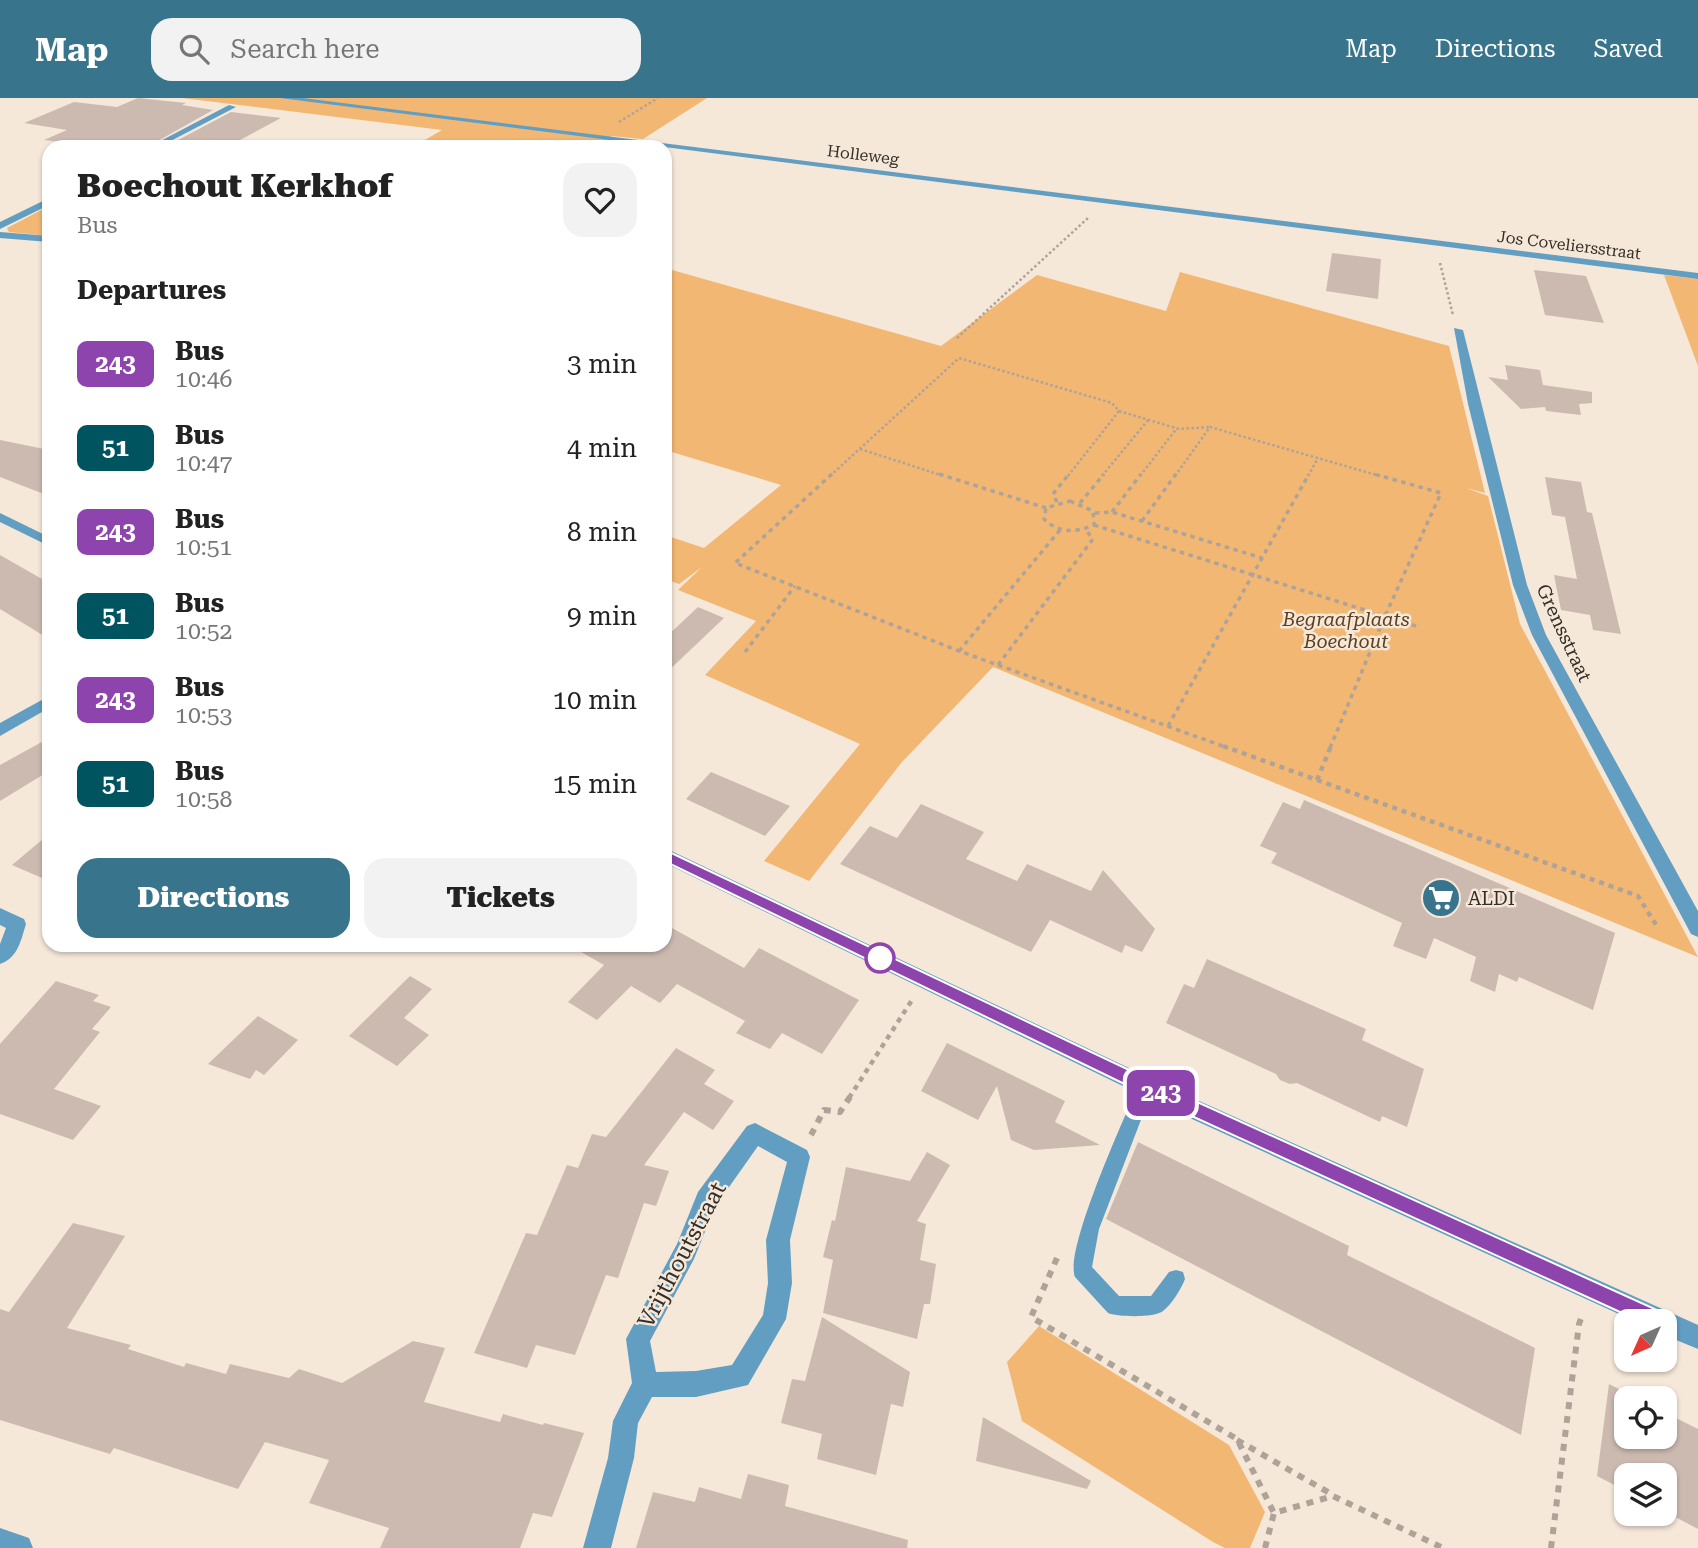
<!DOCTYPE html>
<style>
body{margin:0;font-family:"Roboto Serif",serif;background:#f2f2f2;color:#222;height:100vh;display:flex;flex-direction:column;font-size:26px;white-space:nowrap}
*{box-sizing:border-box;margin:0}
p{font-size:23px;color:#767676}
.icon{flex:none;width:38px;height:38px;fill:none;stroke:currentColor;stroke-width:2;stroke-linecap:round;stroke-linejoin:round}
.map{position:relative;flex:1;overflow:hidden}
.sheet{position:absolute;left:42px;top:42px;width:630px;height:812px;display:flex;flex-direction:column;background:#fff;border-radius:21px;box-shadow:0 2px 5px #0004}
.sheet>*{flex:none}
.badge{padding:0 14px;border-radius:10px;font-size:24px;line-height:46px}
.needle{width:46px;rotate:225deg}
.fabs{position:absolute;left:1614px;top:1211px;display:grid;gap:14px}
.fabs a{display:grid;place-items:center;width:63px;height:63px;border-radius:14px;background:#fff;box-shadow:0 2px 5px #0004;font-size:35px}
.map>.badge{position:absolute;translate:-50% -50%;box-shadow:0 0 0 4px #fff}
h2{padding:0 35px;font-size:26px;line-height:63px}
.round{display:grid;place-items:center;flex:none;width:74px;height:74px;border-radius:21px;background:#f2f2f2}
.headline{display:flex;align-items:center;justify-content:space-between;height:119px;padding:0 35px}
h1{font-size:33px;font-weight:800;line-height:52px}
.button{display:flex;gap:14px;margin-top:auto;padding:14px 35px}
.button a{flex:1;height:80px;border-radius:21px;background:#38758c;color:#fff;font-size:28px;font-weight:800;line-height:80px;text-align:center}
.button a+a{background:#f2f2f2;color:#222}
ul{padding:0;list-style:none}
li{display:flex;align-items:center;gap:21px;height:84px;padding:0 35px}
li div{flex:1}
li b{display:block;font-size:26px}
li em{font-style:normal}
li .badge{min-width:77px;font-weight:700;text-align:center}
header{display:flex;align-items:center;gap:42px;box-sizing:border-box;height:98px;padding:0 35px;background:#38758c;color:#fff}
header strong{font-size:33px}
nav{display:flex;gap:38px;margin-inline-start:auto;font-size:24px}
.search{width:490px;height:63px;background:#f2f2f2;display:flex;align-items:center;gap:18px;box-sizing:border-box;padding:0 24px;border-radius:21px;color:#767676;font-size:26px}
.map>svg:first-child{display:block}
.green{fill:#f3b774}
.building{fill:#ccbab0}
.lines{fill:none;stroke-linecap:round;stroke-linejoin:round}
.path-far3{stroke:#aea398;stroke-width:2.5;stroke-dasharray:2.5 2.5;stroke-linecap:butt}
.path-far2{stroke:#aea398;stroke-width:3.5;stroke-dasharray:4.5 4.5;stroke-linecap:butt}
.path-far1{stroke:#aea398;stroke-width:4.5;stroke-dasharray:5 5;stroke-linecap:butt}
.path{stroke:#aea398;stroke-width:6;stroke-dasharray:7 7;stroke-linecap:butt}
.service{fill:#629ec2;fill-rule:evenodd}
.minor{fill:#629ec2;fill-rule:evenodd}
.tertiary{fill:#629ec2;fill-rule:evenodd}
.line{fill:#8e44ad;stroke:#fff;stroke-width:2}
.stop-dot{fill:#fff;stroke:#8e44ad;stroke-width:3.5}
.labels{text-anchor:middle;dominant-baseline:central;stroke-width:5;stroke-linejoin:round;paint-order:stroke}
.far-street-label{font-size:16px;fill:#352f2a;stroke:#f6e8d9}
.park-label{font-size:19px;font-style:italic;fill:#5d4020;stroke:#f6e8d9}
.street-label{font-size:19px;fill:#352f2a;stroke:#f6e8d9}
.poi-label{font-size:19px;fill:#352f2a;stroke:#f6e8d9;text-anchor:start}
.near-street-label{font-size:23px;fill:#352f2a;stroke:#f6e8d9}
</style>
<header>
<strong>Map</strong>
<div class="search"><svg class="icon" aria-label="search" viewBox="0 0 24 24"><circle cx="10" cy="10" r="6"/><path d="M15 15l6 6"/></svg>Search here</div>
<nav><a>Map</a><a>Directions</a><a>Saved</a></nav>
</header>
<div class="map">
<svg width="1698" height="1450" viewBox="0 0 1698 1450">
<rect width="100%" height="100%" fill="#f6e8d9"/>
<g class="green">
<polygon points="182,0 707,0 643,41 611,38 604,49 413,49 442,32"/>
<polygon points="49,108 49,138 9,134 7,130"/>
<polygon points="665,170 941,248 1037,177 1166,213 1180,174 1449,248 1485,395 1466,390 1488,398 1520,526 1698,859 993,569 902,664 809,783 764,763 860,646 705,577 756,523 678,492 702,469 679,486 665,481 665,437 704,450 781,387 665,352"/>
<polygon points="1664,177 1698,181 1698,268"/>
<polygon points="1039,1228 1229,1347 1265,1414 1250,1450 1225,1450 1213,1444 1022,1323 1007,1264"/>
</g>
<g class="building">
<polygon points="138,0 186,5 182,7 213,12 147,49 100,49 44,42 67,32 24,25 74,4 117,9"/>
<polygon points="231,14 281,20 227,49 165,49"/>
<polygon points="1332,155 1381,161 1378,201 1326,193"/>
<polygon points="1534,172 1586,178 1604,225 1545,217"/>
<polygon points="1505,267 1540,272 1543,287 1592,294 1592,305 1579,306 1581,317 1546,313 1545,309 1521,311 1488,279 1508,282"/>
<polygon points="0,342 49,352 49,398 0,379"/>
<polygon points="1545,379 1581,384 1587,414 1592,415 1621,536 1593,532 1590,517 1561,512 1554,477 1577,481 1565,419 1552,417"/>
<polygon points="0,457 49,485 49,541 0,511"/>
<polygon points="698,509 724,520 665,576 665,540"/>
<polygon points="49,640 49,673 0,703 0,667"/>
<polygon points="711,674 744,688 790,708 765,738 686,701"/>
<polygon points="1304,702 1615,835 1593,912 1519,879 1517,884 1499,876 1495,894 1470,883 1476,859 1434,840 1426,861 1393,848 1402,825 1271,765 1277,755 1260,748 1283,704 1300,711"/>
<polygon points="921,706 984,734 966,761 1017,783 1027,766 1091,793 1103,772 1155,831 1142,854 1125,847 1122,855 1050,822 1031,854 840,766 870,728 897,740"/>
<polygon points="49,736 49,783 12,767"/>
<polygon points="672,830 744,870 759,850 859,902 822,956 782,935 770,951 736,935 745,923 677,886 660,905 631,888 597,922 568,904 604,867 569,847 665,847 665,838"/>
<polygon points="1207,861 1366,931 1362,942 1424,971 1407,1029 1382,1018 1380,1024 1297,985 1290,986 1280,982 1276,976 1166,925 1184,886 1194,890"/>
<polygon points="410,878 432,891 404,920 429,937 397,968 349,938"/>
<polygon points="56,883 99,897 93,903 111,909 92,931 100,934 54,991 101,1008 73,1042 0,1016 0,946"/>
<polygon points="258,918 298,942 264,977 256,972 250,981 208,966"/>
<polygon points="947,945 1065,1003 1055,1024 1100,1047 1034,1052 1011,1042 997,988 978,1022 921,993"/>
<polygon points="676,950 715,972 704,986 734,1003 713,1032 684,1014 644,1067 669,1073 656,1108 644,1105 618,1180 606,1177 575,1257 536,1247 527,1270 474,1255 526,1135 537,1137 567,1067 578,1070 592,1036 606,1039"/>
<polygon points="1138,1044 1349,1148 1347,1157 1535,1250 1521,1337 1106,1121"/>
<polygon points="927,1054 950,1067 917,1123 926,1126 920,1162 936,1166 930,1206 924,1206 917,1241 823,1215 833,1162 823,1159 832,1122 835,1123 846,1069 910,1083"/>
<polygon points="73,1125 125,1138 67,1230 131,1247 128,1251 184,1269 186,1265 226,1276 230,1266 289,1280 299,1271 342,1285 413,1243 445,1250 424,1304 500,1324 503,1316 543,1327 544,1325 584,1335 552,1419 533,1415 520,1450 380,1450 389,1430 309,1405 329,1362 265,1344 238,1391 114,1350 110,1356 0,1322 0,1211 9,1214"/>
<polygon points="822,1219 910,1274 903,1309 891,1306 876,1377 817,1361 822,1336 781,1325 792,1281 805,1283"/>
<polygon points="1609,1286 1637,1300 1626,1300 1626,1339 1664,1339 1664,1314 1698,1331 1698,1431 1664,1413 1664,1377 1626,1377 1626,1393 1597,1378"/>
<polygon points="983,1319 1091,1383 1087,1391 976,1363"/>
<polygon points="748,1376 789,1387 785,1408 908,1442 907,1450 636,1450 653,1394 695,1404 699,1389 741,1401"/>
</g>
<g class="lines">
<g class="path-far3">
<polyline points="619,24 658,0"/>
<polyline points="1440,165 1453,217"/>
<polyline points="957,240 1088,120"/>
<polyline points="860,351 944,378"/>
<polyline points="830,378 959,260 1112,305 1119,313 1179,331 1210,329"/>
<polyline points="1068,378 1119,313"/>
<polyline points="1102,378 1148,322"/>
<polyline points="1140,378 1177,330"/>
<polyline points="1175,378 1210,329 1380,378"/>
<polyline points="1308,378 1318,360"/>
</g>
<g class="path-far2">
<polyline points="832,376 735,465 959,553 1228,650"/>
<polyline points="939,376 1046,410"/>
<path d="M1070,403L1093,413L1094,427C1076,435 1058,435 1044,421L1046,410Z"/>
<polyline points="1057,404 1053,396 1069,376"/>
<polyline points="1080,405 1104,376"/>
<polyline points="1112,414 1141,376"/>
<polyline points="1095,415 1112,414 1262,460"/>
<polyline points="1142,423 1176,376"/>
<polyline points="1094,427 1416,528"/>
<polyline points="959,553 1060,432"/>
<polyline points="745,554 795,488"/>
<polyline points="998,567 1093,441 1086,432"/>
<polyline points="1168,628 1309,376"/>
<polyline points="1330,650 1385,518 1441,395 1374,376"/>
</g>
<g class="path-far1">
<polyline points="1223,648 1638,798 1658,830"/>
<polyline points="1317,682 1331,648"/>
<polyline points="849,1000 912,902"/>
</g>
<g class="path">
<polyline points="811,1037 824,1012 840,1014 850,999"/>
<polyline points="1057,1160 1031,1219 1237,1341 1274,1415"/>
<polyline points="1237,1342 1333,1397"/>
<polyline points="1265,1450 1274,1415 1333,1398 1443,1450"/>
<polyline points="1551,1450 1579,1226 1583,1215"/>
</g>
<path class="service" d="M1146,980L1152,983L1154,988L1099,1131L1092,1169L1119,1198H1151L1169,1174L1176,1172L1183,1174L1185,1181C1181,1191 1172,1206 1163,1213C1155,1220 1117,1219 1108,1215L1075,1179C1064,1152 1124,1021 1138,988L1140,983Z"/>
<g class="minor">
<polygon points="280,0 303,0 1698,175 1698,181"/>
<polygon points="229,7 236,9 159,49 149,49"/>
<polygon points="49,100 49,107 0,131 0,124"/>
<polygon points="0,134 49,138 49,144 0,140"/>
<polygon points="1454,230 1463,232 1527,487 1546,537 1698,813 1698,839 1691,836 1532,537 1513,487 1468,306"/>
<polygon points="49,598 49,610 0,638 0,625"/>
<path d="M0,810L24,821L26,826C21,842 18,860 0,866V846L6,830L0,827Z"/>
<path d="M755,1025L807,1052L810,1059L790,1142L792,1185L786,1221L748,1287L696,1299H652L638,1325L634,1360L611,1450H583L608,1360L613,1323L632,1285L626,1241L677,1146L698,1094L747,1028ZM758,1048L787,1064L766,1142L768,1185L763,1217L732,1267L696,1273L656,1274L650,1243L694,1161L715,1109Z"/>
<polygon points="0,1430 29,1440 33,1450 0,1450"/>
</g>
<g class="tertiary">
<polygon points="0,415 49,439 49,448 0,424"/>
<polygon points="665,750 1186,997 1698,1227 1698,1251 1664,1237 1664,1223 1634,1223 1170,1011 665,765"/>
</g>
</g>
<polygon class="line" points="665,752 1184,998 1668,1217 1671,1223 1668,1230 1661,1233 1655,1230 1172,1009 660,761 660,754"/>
<defs>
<symbol id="supermarket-disc" viewBox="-11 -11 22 22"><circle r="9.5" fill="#38758c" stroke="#f6e8d9"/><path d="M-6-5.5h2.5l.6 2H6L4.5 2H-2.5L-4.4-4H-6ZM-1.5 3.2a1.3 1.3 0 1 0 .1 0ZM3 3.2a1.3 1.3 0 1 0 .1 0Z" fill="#fff"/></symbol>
</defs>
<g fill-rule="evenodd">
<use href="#supermarket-disc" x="1419" y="778" width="44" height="44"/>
</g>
<circle class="stop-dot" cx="880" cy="860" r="14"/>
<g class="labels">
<g class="far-street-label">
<text transform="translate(863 57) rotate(7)">Holleweg</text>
<text transform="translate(1569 147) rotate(7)">Jos Coveliersstraat</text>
</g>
<g class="park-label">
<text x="1346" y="521">Begraafplaats<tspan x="1346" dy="22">Boechout</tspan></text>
</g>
<g class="street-label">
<text transform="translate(1564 535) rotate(65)">Grensstraat</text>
</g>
<g class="poi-label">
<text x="1468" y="800">ALDI</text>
</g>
<g class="near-street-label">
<text transform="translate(682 1157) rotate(-62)">Vrijthoutstraat</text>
</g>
</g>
</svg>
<div class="fabs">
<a><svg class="needle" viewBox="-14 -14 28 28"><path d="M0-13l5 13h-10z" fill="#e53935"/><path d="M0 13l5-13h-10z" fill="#767676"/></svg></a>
<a><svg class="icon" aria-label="locate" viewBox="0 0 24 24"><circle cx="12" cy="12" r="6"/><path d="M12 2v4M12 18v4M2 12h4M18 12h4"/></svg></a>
<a><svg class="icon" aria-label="layers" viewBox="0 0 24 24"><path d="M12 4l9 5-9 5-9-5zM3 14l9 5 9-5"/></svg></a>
</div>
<b class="badge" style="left:1161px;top:995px;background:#8e44ad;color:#fff">243</b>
<section class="sheet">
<div class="headline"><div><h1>Boechout Kerkhof</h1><p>Bus</p></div><a class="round"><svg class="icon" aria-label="heart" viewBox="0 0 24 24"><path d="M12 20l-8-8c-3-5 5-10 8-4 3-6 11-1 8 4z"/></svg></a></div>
<h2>Departures</h2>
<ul>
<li><span class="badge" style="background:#8e44ad;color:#fff">243</span><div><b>Bus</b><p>10:46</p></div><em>3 min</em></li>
<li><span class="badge" style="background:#005460;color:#fff">51</span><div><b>Bus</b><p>10:47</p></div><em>4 min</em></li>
<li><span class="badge" style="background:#8e44ad;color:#fff">243</span><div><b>Bus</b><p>10:51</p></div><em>8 min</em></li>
<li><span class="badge" style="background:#005460;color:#fff">51</span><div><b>Bus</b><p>10:52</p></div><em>9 min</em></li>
<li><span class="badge" style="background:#8e44ad;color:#fff">243</span><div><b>Bus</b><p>10:53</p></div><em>10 min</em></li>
<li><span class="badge" style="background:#005460;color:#fff">51</span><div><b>Bus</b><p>10:58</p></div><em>15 min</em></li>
</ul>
<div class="button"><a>Directions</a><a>Tickets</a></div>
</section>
</div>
